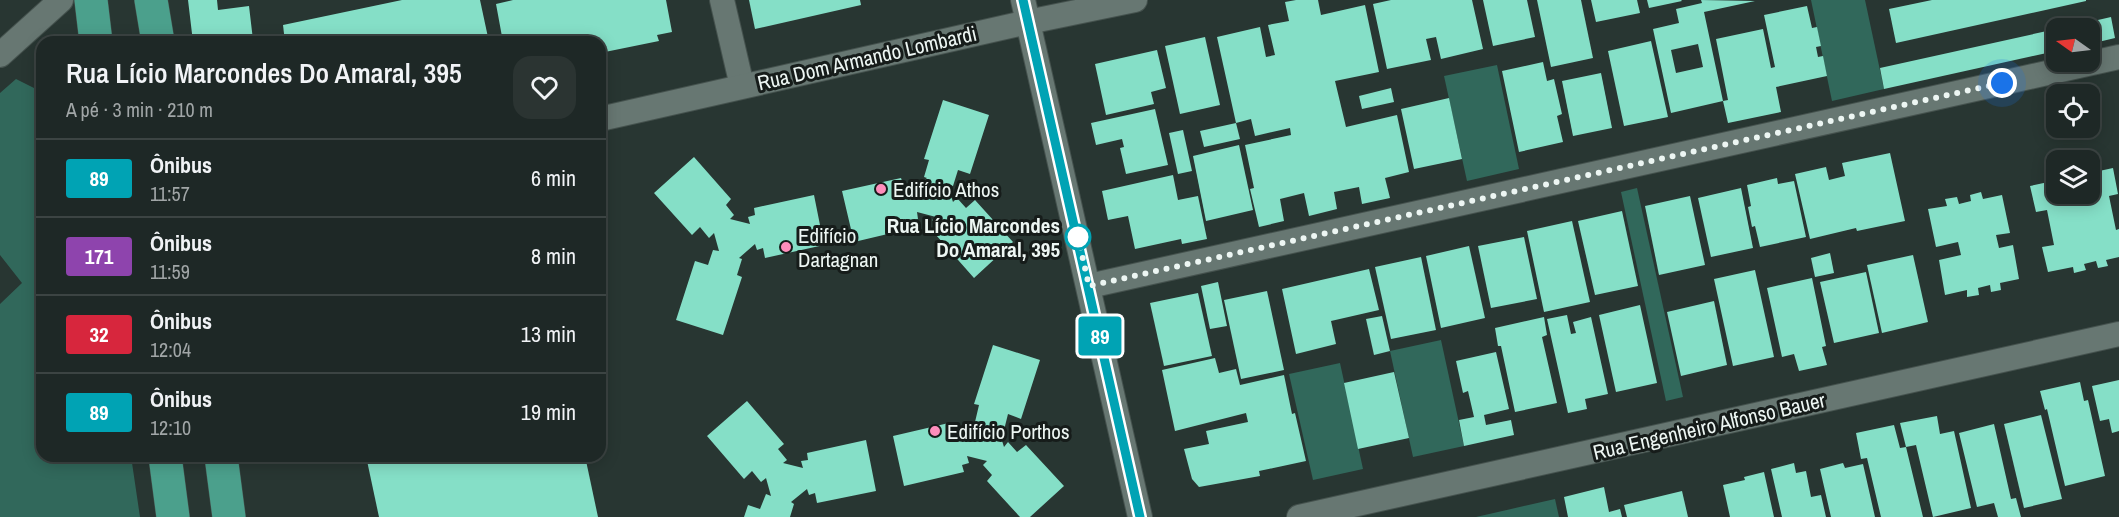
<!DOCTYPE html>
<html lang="pt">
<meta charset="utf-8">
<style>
body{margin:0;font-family:"Archivo Narrow",sans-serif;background:#2b3432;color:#f1f3f6;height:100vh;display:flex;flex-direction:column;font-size:22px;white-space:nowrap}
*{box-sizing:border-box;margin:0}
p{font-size:20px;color:#a1a6a7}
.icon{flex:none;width:33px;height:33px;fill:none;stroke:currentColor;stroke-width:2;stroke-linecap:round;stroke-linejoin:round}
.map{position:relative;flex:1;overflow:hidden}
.drawer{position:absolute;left:36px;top:36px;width:570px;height:426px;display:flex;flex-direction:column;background:#1e2826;border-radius:18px;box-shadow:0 3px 15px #0003,0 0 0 2px #3c4443}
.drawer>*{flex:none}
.badge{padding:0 12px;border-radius:4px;font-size:21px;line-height:39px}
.needle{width:39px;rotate:284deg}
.controls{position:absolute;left:2046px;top:18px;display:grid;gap:12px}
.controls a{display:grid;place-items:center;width:54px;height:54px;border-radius:12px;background:#1e2826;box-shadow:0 3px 15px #0003,0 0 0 2px #3c4443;font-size:30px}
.you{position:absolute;width:30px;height:30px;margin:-15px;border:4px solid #fff;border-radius:50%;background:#1a73e8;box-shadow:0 0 0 9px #1a73e833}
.map>.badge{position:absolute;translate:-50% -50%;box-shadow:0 0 0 3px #fff}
.round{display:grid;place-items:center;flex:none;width:63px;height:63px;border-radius:18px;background:#2b3432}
.headline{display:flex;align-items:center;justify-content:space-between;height:102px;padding:0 30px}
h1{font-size:28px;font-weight:600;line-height:45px}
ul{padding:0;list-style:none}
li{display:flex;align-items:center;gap:18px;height:78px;padding:0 30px;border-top:2px solid #3c4443}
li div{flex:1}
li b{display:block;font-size:22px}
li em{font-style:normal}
li .badge{min-width:66px;font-weight:700;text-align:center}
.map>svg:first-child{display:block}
.green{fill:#31685b}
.building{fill:#85dfc7;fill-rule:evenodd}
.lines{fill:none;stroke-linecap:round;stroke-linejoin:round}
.minor-casing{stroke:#45524e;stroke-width:26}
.trunk-casing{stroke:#45524e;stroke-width:34}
.minor{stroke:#677772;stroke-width:24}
.trunk{stroke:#4ba08c;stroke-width:33}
.line-casing{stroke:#fff;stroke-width:14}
.line{stroke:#00a3b4;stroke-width:9}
.walk{stroke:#edf6f3;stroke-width:6;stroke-dasharray:0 10.8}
.poi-dot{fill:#fe8ebc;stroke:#161c1a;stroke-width:2}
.stop-dot{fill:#fff;stroke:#00a3b4;stroke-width:3}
.labels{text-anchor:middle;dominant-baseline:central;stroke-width:6;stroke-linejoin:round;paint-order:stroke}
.street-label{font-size:21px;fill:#edf6f3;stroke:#161c1a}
.poi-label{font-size:21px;fill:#edf6f3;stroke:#161c1a;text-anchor:start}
.stop-label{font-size:21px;font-weight:bold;fill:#edf6f3;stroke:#161c1a;text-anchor:end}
</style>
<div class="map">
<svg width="2119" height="517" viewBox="0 0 2119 517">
<rect width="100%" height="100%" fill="#283632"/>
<g class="green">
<polygon points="1811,0 1865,0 1884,89 1832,101"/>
<polygon points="1497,65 1519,169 1467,181 1444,76"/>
<polygon points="16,79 42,92 42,456 131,456 140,517 0,517 0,304 22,283 0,255 0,93"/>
<polygon points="1637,188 1683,397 1666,401 1621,192"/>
<polygon points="1441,340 1464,446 1413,457 1390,351"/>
<polygon points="1340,363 1363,469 1313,480 1289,374"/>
<polygon points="1555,499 1559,517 1476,517"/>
</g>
<g class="building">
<polygon points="188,0 217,0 218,10 249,6 253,40 193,42"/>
<polygon points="402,0 480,0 489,42 285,42 283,25"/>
<polygon points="513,0 666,0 672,32 657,35 659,41 600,53 600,42 503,42 496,4"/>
<polygon points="749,0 860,0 861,5 755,29"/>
<polygon points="1296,0 1318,0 1321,15 1365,5 1379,72 1335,81 1346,127 1397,115 1409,172 1385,178 1390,198 1362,204 1359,187 1334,192 1337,209 1309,216 1304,193 1280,199 1284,221 1259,227 1250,189 1254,188 1245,145 1291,135 1290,128 1255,136 1251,119 1236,123 1217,37 1260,27 1266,57 1275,55 1268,25 1289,21 1285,2"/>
<polygon points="1391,0 1472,0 1483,49 1441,59 1436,37 1426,39 1431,60 1387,69 1373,4"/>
<polygon points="1483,0 1527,0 1535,37 1493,46"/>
<polygon points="1537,0 1581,0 1593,58 1551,67"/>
<polygon points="1591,0 1637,0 1640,13 1596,22"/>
<polygon points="1647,0 1681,0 1682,1 1649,8"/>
<path d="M1701,0L1755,1L1704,12L1723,101L1671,113L1653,29L1679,23L1676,9L1702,3ZM1698,44L1703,67L1676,73L1671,50Z"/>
<polygon points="1932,0 2086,0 2086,1 1896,43 1889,9"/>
<polygon points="1807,6 1812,28 1817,27 1821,46 1816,47 1818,57 1823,56 1827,76 1776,87 1781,112 1728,123 1723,101 1728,100 1716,39 1763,29 1771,68 1775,67 1764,15"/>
<polygon points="2111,17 2115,38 2090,44 2090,28 2063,28"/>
<polygon points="2056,29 2056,51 1884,89 1880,68"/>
<polygon points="1205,37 1220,105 1180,114 1165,46"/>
<polygon points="1651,41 1668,117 1624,126 1608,51"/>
<polygon points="1157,50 1166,88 1151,92 1154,104 1106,115 1095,64"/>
<polygon points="1543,62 1547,81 1554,79 1562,114 1557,116 1563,142 1519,152 1502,71"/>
<polygon points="1601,73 1612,128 1573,136 1562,81"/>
<polygon points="1391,88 1394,102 1362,109 1359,96"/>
<polygon points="1449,98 1462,159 1414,169 1401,109"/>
<polygon points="943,100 989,115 970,174 958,170 953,186 947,184 953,202 957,198 966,208 975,200 1013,242 974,278 936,235 941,230 932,220 936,217 917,212 918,219 911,220 913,228 854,242 842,191 901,178 904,187 910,186 911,192 927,178 924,177 929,160 924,159"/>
<polygon points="1155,109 1168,165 1126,174 1120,148 1124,147 1122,139 1096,145 1091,123"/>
<polygon points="1236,123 1240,139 1204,147 1200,131"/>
<polygon points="1183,130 1192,171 1178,174 1169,133"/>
<polygon points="1239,145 1253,210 1206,221 1193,156"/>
<polygon points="1890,153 1905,221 1857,231 1856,228 1810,239 1795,174 1826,167 1829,180 1845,176 1842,163"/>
<polygon points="694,157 731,199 726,205 734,215 730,219 750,224 748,217 755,215 754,208 814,195 824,245 765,258 763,248 757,250 755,244 739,258 742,259 737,275 742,277 723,335 676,320 695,261 708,265 713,250 719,251 714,233 709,238 700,227 692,235 654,193"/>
<polygon points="2113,168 2118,194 2109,196 2116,230 2119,229 2119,257 2106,260 2108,266 2098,268 2096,261 2084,264 2086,270 2074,273 2073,267 2048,272 2042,247 2054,245 2047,210 2036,212 2030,186 2053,181 2052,175 2056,174 2056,194 2090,194 2090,173"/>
<polygon points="1173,175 1178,200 1198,196 1207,239 1182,244 1181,239 1135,249 1128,216 1108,220 1102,191"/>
<polygon points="1777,178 1778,184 1794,181 1806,237 1760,247 1755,226 1752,227 1748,207 1751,206 1747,185"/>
<polygon points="1741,188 1753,248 1711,257 1698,198"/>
<polygon points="1981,192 1983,199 2002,195 2010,233 1996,235 1999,248 2013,245 2019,279 2000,283 2001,290 1991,292 1990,285 1978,288 1979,295 1967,297 1967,290 1945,295 1939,260 1961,255 1958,242 1936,247 1928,209 1947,206 1945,199 1957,197 1959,204 1971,201 1970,195"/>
<polygon points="1690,196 1705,265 1659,275 1645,206"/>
<polygon points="1622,211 1638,286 1595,295 1578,221"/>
<polygon points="1572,221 1590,302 1544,312 1527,231"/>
<polygon points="1524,237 1537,299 1491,308 1478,246"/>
<polygon points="1469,246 1485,318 1441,328 1426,256"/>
<polygon points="1830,253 1834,273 1815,277 1811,258"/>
<polygon points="1913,255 1928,322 1882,333 1867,265"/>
<polygon points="1421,257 1436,330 1391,339 1375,267"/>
<polygon points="1369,269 1379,310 1331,321 1336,344 1296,354 1282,289"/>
<polygon points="1755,270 1774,357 1733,366 1714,279"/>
<polygon points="1866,272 1879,333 1834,343 1820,282"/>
<polygon points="1812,278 1826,346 1822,347 1827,365 1799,371 1794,354 1782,357 1767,288"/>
<polygon points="1218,282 1227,326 1210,329 1201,286"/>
<polygon points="1267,291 1284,370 1241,379 1224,300"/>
<polygon points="1198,293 1212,356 1164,366 1150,303"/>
<polygon points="1714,301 1727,365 1681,376 1667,312"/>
<polygon points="1640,305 1657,383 1616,392 1599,315"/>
<polygon points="1567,315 1571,334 1576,333 1573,322 1591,317 1608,394 1585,399 1587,409 1568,413 1547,319"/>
<polygon points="1382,316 1390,351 1374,355 1366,319"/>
<polygon points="1544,317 1547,335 1542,337 1557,403 1515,412 1501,346 1498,346 1495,328"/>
<polygon points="993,345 1040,360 1021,419 1008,414 1004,430 998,428 1004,447 1008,442 1017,452 1026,445 1064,486 1030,517 1020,517 987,481 992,475 983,465 987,461 967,456 969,463 962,465 964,472 904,486 893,436 953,422 954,432 961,430 962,436 978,422 975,422 979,405 974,404"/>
<polygon points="1496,352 1509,409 1484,415 1486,425 1511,420 1514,435 1464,446 1459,420 1474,417 1468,391 1463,393 1456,361"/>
<polygon points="1215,358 1219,373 1236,369 1240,385 1284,375 1292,414 1295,413 1306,461 1259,471 1260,476 1199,487 1192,479 1184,449 1209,444 1206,431 1248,422 1246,413 1175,431 1162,370"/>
<polygon points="1394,372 1409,438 1358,449 1344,383"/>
<polygon points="2119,380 2119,431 2112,433 2109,419 2100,421 2092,386"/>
<polygon points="2080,382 2084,401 2088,400 2105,476 2065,486 2047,409 2045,410 2040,391"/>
<polygon points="747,401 784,444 778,449 787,460 783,463 803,468 801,461 808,460 807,453 866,440 876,491 817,503 815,493 809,495 807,489 791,502 794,504 790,517 744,517 748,505 760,509 766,494 771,496 766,478 761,482 752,471 744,479 707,436"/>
<polygon points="2041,415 2062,499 2024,508 2004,424"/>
<polygon points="1937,416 1940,434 1954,431 1971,508 1933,517 1916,445 1906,447 1900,423"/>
<polygon points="1994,424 2011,499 2016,498 2021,517 1998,517 1994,503 1977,507 1959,433"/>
<polygon points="1894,425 1900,448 1906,447 1923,517 1881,517 1867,458 1861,459 1856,433"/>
<polygon points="366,456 585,456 598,517 379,517"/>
<polygon points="1794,463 1796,473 1806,471 1811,497 1821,495 1826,517 1782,517 1771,469"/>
<polygon points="1843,463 1845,468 1863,464 1875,517 1831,517 1820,469"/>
<polygon points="1764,472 1774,517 1730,517 1723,485 1745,480 1744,477"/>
<polygon points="1604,487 1609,512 1620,509 1622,517 1568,517 1564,497"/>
<polygon points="1682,491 1688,517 1627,517 1624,505"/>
</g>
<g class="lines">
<defs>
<g id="minor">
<polyline points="722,0 742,86"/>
<polyline points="1023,0 1140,517"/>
<polyline points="0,55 61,0"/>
<polyline points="600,119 1028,22 1135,0"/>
<polyline points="1089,286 2119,57"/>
<polyline points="1299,517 2119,334"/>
</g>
<g id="trunk">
<polyline points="91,0 96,42"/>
<polyline points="151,0 158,42"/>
<polyline points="165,456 173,517"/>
<polyline points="221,456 229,517"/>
</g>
</defs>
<use href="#minor" class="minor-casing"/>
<use href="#trunk" class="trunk-casing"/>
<use href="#minor" class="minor"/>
<use href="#trunk" class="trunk"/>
</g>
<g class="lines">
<defs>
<polyline id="line" points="1023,0 1140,517"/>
</defs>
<use href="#line" class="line-casing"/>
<use href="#line" class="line"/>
<polyline class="walk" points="1078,237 1089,286 2002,83"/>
</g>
<g class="poi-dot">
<circle cx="881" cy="189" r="6"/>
<circle cx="786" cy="247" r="6"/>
<circle cx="935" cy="431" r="6"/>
</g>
<circle class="stop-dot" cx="1078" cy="237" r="12"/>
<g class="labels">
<g class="street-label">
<text transform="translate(867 58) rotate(-13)">Rua Dom Armando Lombardi</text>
<text transform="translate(1709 426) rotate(-13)">Rua Engenheiro Alfonso Bauer</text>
</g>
<g class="poi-label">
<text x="893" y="189">Edifício Athos</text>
<text x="798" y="235">Edifício<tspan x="798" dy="24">Dartagnan</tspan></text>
<text x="947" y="431">Edifício Porthos</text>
</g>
<g class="stop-label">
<text x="1060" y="225">Rua Lício Marcondes<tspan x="1060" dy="24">Do Amaral, 395</tspan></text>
</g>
</g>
</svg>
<div class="controls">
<a><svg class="needle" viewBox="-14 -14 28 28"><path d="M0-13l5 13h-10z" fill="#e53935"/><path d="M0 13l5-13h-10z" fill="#a1a6a7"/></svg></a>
<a><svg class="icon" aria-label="locate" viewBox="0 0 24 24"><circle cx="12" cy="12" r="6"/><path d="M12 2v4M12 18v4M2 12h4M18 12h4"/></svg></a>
<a><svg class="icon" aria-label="layers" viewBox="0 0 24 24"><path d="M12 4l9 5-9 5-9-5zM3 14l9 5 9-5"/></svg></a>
</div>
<div class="you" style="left:2002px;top:83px"></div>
<b class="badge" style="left:1100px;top:336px;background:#00a3b4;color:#fff">89</b>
<section class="drawer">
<div class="headline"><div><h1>Rua Lício Marcondes Do Amaral, 395</h1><p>A pé · 3 min · 210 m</p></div><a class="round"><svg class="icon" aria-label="heart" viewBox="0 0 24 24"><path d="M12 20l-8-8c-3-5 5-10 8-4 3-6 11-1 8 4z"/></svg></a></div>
<ul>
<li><span class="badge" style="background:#00a3b4;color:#fff">89</span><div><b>Ônibus</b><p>11:57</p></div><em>6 min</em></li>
<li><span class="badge" style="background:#8e44ad;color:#fff">171</span><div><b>Ônibus</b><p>11:59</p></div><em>8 min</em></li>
<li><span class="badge" style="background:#d7263d;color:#fff">32</span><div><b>Ônibus</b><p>12:04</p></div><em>13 min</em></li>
<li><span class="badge" style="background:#00a3b4;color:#fff">89</span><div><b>Ônibus</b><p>12:10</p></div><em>19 min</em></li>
</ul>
</section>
</div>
